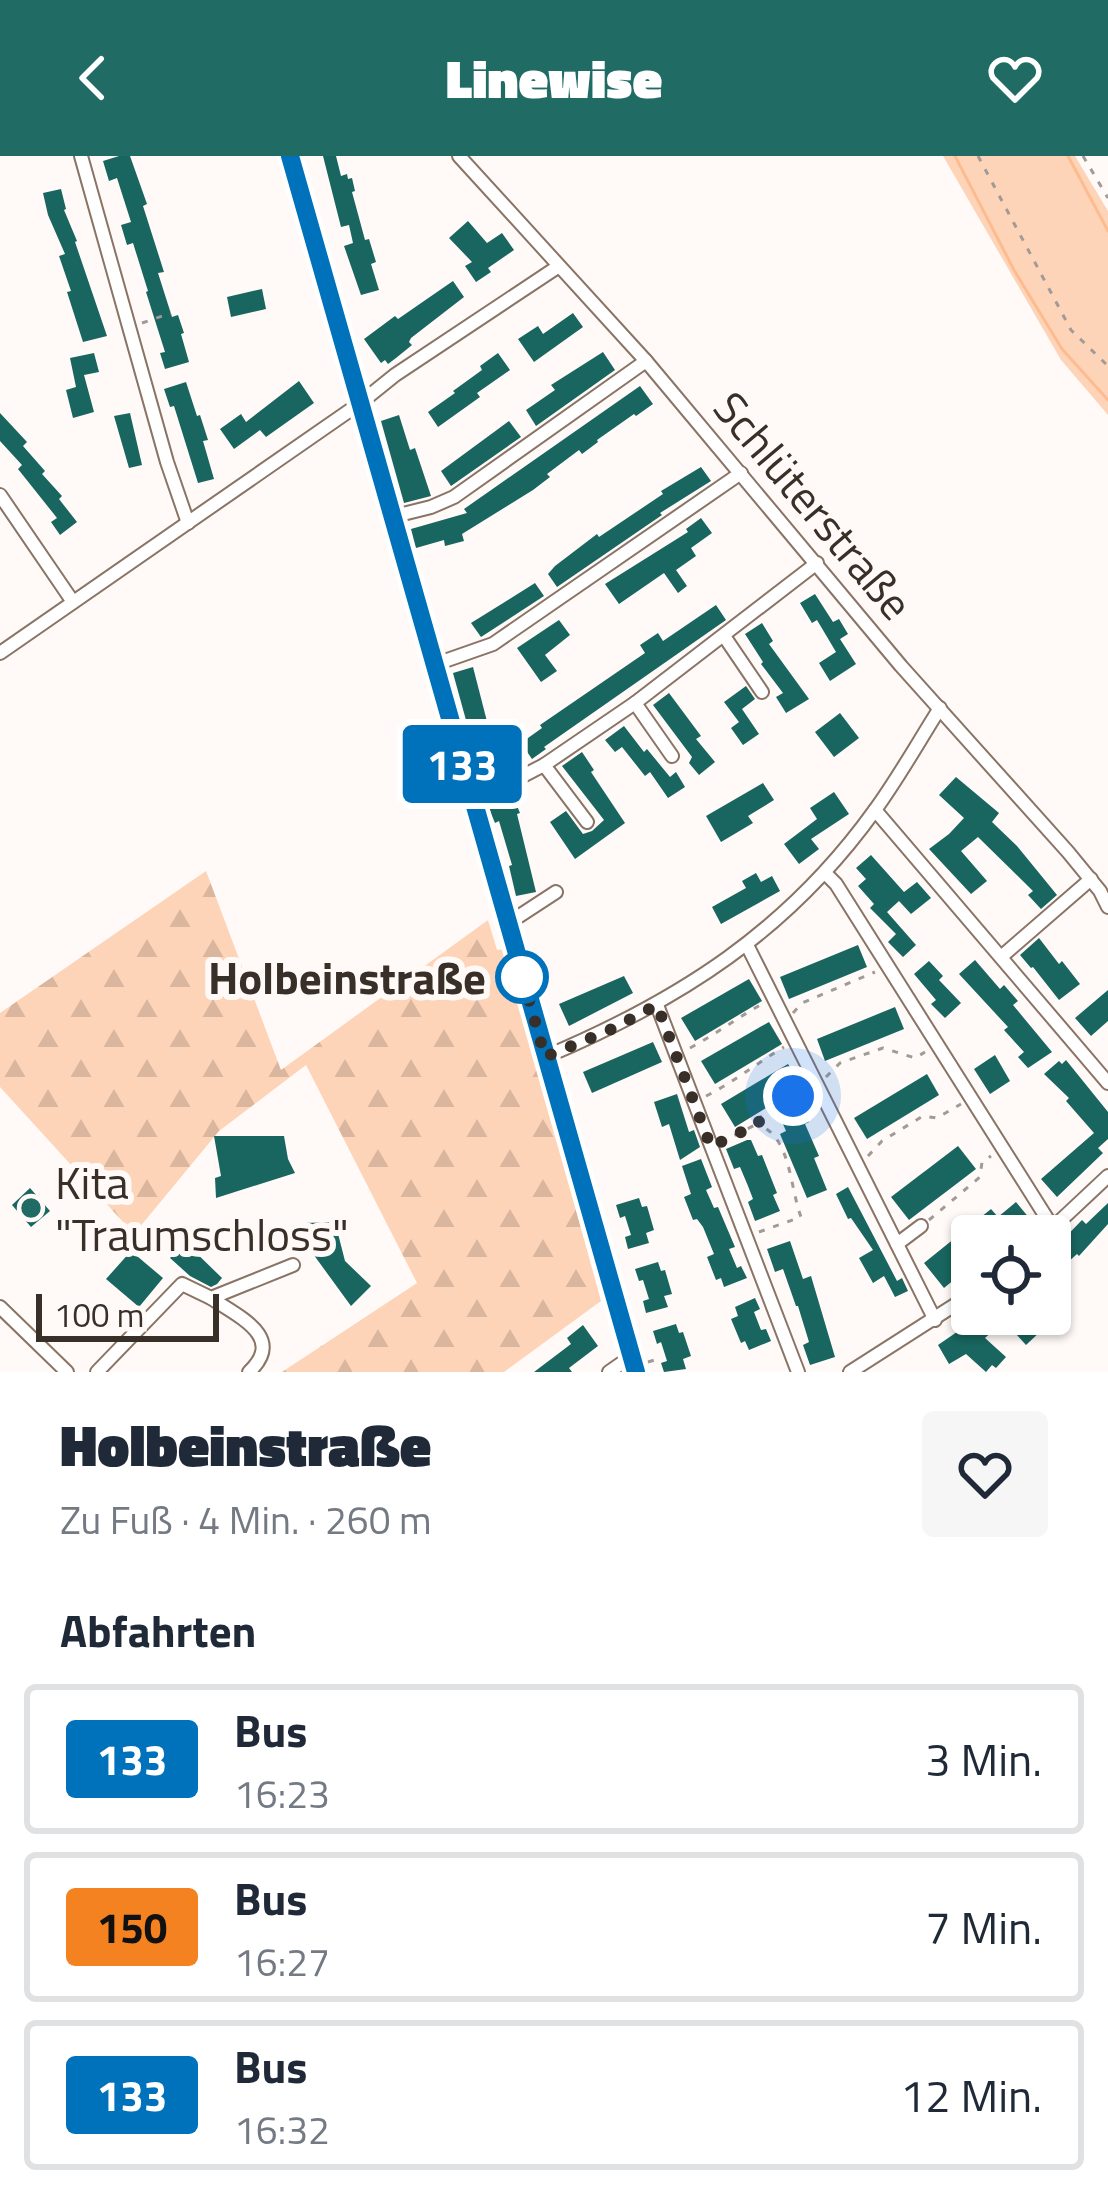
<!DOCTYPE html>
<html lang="de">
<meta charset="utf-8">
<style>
body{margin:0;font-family:"Titillium Web",sans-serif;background:#f6f6f7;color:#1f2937;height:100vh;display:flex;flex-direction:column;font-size:45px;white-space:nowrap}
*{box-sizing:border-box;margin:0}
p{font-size:39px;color:#747a83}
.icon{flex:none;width:66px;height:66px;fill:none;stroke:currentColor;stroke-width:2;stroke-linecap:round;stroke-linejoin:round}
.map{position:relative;height:1216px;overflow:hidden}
.panel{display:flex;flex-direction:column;background:#fff;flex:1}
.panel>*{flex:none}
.badge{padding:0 24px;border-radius:9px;font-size:42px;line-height:78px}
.tools{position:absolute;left:951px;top:1059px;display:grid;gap:24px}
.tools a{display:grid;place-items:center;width:120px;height:120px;border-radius:12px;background:#fff;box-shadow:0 3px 9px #0004;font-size:60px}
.scale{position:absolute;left:36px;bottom:30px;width:183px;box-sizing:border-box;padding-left:12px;border:6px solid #382f29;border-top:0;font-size:33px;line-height:42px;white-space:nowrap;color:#382f29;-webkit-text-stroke:9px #fffaf7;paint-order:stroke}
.you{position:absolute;width:60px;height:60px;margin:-30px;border:9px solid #fff;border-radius:50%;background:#1a73e8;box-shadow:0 0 0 18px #1a73e833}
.map>.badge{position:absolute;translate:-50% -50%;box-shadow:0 0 0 6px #fff}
h2{padding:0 60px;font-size:45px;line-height:108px}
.round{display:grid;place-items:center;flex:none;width:126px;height:126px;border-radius:12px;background:#f6f6f7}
.overview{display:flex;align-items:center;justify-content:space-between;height:204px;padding:0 60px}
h1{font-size:57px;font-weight:800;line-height:90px}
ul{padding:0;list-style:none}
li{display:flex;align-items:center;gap:36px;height:150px;margin:0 24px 18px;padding:0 36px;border:6px solid #e0e1e3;border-radius:12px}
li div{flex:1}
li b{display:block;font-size:45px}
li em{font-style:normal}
li .badge{min-width:132px;font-weight:700;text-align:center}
header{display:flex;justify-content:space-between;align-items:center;height:156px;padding:0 60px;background:#216b65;color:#fff;font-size:54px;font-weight:800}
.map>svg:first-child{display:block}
.green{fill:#fed4b9}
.forest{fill:url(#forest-firs)}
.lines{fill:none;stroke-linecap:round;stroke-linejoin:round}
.stream{stroke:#fdbc8f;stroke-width:3}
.building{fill:#19655f}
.minor-casing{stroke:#897466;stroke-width:16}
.path{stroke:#a19a96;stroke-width:3;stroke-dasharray:6 9;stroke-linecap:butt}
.minor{stroke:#fff;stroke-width:12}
.line-casing{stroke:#fff;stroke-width:27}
.line{stroke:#0072bc;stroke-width:18}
.walk{stroke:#382f29;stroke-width:12;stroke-dasharray:0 21.6}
.stop-dot{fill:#fff;stroke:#0072bc;stroke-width:6}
.poi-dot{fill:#216b65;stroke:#fffaf7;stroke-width:4.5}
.labels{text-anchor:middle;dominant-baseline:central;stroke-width:12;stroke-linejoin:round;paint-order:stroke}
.street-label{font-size:45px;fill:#382f29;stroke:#fffaf7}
.stop-label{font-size:45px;font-weight:bold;fill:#382f29;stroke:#fffaf7;text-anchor:end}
.poi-label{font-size:45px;fill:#382f29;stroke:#fffaf7;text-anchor:start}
</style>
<header><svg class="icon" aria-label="back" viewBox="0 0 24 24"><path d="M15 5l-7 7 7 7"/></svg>Linewise<svg class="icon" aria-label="heart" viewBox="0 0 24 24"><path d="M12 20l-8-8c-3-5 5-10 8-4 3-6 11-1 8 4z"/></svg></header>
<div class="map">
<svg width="1108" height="1216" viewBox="0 0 1108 1216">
<defs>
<pattern id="forest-firs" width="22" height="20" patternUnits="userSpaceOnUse" patternTransform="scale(3)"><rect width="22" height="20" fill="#fed4b9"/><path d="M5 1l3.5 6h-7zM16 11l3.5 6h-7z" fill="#dab69f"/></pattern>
</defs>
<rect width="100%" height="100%" fill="#fffaf7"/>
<polygon class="green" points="943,0 1075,0 1108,55 1108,259 1061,204"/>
<polygon class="forest" points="206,715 281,914 488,764 497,794 505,793 601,1145 504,1216 282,1216 417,1127 306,909 219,975 134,1078 0,931 0,857"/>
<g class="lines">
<g class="stream">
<polyline points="955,0 1014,114 1062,193 1108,244"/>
<polyline points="1068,0 1108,75"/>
</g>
</g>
<g class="building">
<polygon points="119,0 130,0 147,48 143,50 164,116 158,117 172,161 178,159 184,177 181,178 189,206 165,213 160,197 165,196 146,136 148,135 133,87 127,89 121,69 131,66 117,22 109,25 103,5"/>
<polygon points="323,0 336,0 341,20 347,18 348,23 352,22 355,35 352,36 365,84 369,83 376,106 371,108 379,134 361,139 344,90 353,87 349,69 341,71"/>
<polygon points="61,33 66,53 64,54 77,85 75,86 107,180 83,186 67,136 71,135 59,100 65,98 48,59 43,37"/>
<polygon points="468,65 487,87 502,77 514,94 488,112 491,116 476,126 465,110 472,106 449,82"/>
<polygon points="453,125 464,141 411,182 409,186 412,189 396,202 388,208 385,204 381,207 364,183 395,160 398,163"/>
<polygon points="262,133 266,153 231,161 227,141"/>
<polygon points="573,157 583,171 534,206 518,183 538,170 543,178"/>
<polygon points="603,196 615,214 536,270 526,254 555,234 551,229"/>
<polygon points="94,197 99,216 84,219 94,256 73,262 66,234 76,231 70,202"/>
<polygon points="498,197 510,214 477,237 480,241 438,271 428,256 455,237 453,235 482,214 480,210"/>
<polygon points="299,225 314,247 266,281 260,274 234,293 220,273 241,258 246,266"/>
<polygon points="186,226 197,260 200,259 208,284 203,285 214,323 198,327 174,250 170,251 164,233"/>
<polygon points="640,230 653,248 636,260 634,258 597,284 598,286 582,298 579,294 547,318 550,321 533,334 462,378 464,385 445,390 444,384 416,392 411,373 467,357 464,353"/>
<polygon points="0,257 27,286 23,290 45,315 42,318 62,340 59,343 77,366 60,379 51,366 57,362 18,313 22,309 0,285"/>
<polygon points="130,257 142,309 129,312 114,260"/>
<polygon points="399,259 410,294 415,292 431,340 404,347 381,265"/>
<polygon points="509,265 521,281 451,330 441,315"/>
<polygon points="701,311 711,325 660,357 662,359 557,431 548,418 555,410 597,378 599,381 663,338 661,335"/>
<polygon points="701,362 712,377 691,392 696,400 676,414 687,430 678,437 664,417 619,448 605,428 688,376 686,373"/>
<polygon points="535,427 544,440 481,481 471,467"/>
<polygon points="815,438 833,466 839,463 848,478 840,483 856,508 830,525 819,507 836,496 817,464 812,467 800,447"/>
<polygon points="716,449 726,464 544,591 546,593 532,603 521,587 542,572 540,569 645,497 640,489 658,477 663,485"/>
<polygon points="559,464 570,479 545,499 557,515 541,526 517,492"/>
<polygon points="762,467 773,485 769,488 809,543 786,557 776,541 783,537 761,508 763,506 745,478"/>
<polygon points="473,511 500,616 482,622 453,517"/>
<polygon points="746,530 755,543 742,553 759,578 743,589 731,572 739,566 724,546"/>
<polygon points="669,537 701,580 696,583 715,606 699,619 689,607 692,601 653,549"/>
<polygon points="840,557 859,582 834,601 815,576"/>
<polygon points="624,570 644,596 647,593 670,621 676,616 685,631 668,642 650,616 645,620 622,591 615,596 605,584"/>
<polygon points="582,596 594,614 591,616 625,667 575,703 550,666 566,655 583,678 592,675 604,664 562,610"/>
<polygon points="956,621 999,657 992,666 1017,690 1057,739 1041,753 1028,739 1033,735 978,681 961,695 987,725 971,738 929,693 949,678 964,662 939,639"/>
<polygon points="763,627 774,644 748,660 753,667 721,686 706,660"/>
<polygon points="834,636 849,658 811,683 819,693 799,708 784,688 817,663 810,652"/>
<polygon points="513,640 520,657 517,658 536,736 516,740 509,710 512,709 499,665 495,667 488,650"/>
<polygon points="871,699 904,736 917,726 931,742 911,758 899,745 887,756 916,789 903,801 888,786 896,778 870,752 874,748 858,730 866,723 856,712"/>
<polygon points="756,717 761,726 772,720 780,735 721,768 712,751 746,732 742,725"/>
<polygon points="1039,782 1059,808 1062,805 1080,828 1059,844 1033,811 1031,812 1020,799"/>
<polygon points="858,789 867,811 789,843 780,821"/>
<polygon points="975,804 1000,833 1004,829 1018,845 1013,849 1052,896 1028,912 1018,901 1024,896 1004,874 1008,871 959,818"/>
<polygon points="929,805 943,820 939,824 961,847 945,862 931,848 936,844 914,818"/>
<polygon points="624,820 633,837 569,870 559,848"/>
<polygon points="749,823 762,845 695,885 681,862"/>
<polygon points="1108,834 1108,865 1091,880 1075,862"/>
<polygon points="895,851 904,873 825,905 817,883"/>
<polygon points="769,866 782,888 715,928 701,905"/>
<polygon points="653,886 662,906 592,937 583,916"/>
<polygon points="995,899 1010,925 990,938 974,913"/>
<polygon points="1066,904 1108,956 1108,983 1098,992 1103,997 1057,1041 1041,1023 1094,977 1066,945 1069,942 1044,918 1059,905 1062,908"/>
<polygon points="788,908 802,931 795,935 809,966 805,968 819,1000 814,1002 827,1034 807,1042 780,978 786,975 774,947 735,971 721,948"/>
<polygon points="927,918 939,939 867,983 854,962"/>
<polygon points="677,938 689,976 694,974 700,991 680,1004 669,968 662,971 654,946"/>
<polygon points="214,980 284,980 288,1003 295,1017 216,1042 215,1022 221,1020"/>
<polygon points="747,984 751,984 758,1000 762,999 777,1037 773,1039 780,1055 755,1065 748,1046 753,1043 748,1030 740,1011 734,1013 726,993"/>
<polygon points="958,990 976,1013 909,1064 891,1041"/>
<polygon points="701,1003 712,1031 706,1034 714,1052 718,1051 735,1091 729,1093 737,1112 741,1110 747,1122 724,1131 721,1122 716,1124 707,1101 714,1098 703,1071 697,1063 693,1064 684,1041 691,1038 682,1010"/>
<polygon points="848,1031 897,1125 902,1122 908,1135 895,1141 884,1120 873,1127 859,1102 873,1094 851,1062 848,1063 836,1038"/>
<polygon points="30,1032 50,1055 31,1071 12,1049"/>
<polygon points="639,1042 642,1051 647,1050 654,1074 646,1077 649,1087 628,1093 625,1081 631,1079 625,1060 620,1062 616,1049"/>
<polygon points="1016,1046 1030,1063 1008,1080 972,1080 972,1109 944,1132 924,1107 991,1053 998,1061"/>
<polygon points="1108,1047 1108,1068 1079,1100 1077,1098 1055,1118 1050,1114 1050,1097 1082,1064 1086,1068"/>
<polygon points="335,1066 345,1105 371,1130 351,1150 308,1091 304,1067"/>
<polygon points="790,1085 803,1123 811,1120 835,1201 810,1209 803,1189 809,1186 798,1150 796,1150 783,1113 775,1116 767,1093"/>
<polygon points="185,1086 222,1122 217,1128 211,1131 190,1120 170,1102"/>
<polygon points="131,1095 163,1122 139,1151 106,1123"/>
<polygon points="658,1106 661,1115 665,1114 672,1138 664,1140 668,1151 646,1157 643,1145 649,1143 643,1124 639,1125 635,1113"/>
<polygon points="755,1142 760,1153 754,1156 761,1174 766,1173 771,1185 749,1194 745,1185 741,1187 731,1163 738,1160 735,1151"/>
<polygon points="983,1158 1025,1158 1041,1175 1026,1189 1004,1165 985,1182 1006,1201 996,1212 992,1209 986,1216 966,1198 949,1208 938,1189"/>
<polygon points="676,1168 679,1177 683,1176 691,1200 683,1203 686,1213 664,1216 661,1207 667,1205 661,1186 657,1188 653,1175"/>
<polygon points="583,1169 598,1190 569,1212 572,1216 534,1216 571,1188 567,1182"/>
</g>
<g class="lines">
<defs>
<g id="minor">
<polyline points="81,0 167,306 188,367"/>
<polyline points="290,0 636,1216"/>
<polyline points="459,0 646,205 901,510 1068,696 1100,735 1108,751"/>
<polyline points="0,339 73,446"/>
<polyline points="391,361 431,351 454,341 646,205"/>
<polyline points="724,480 762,536"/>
<polyline points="0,497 359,248 395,219 559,110"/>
<polyline points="433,509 493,488 741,317"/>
<polyline points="635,547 672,600"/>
<polyline points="544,609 587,666"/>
<polyline points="470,636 519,622 544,609 635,547 817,407"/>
<polyline points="875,654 1108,927"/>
<polyline points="825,717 836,728 1053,1072"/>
<polyline points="507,768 556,736"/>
<polyline points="747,789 935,1164"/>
<polyline points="1001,801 1091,723"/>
<polyline points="657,849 798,1216"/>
<path d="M545,901C680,844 788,775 875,654C899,621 919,585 940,552"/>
<polyline points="1044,1080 1108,1020"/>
<polyline points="897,1088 921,1070"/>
<path d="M211,1142C239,1161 286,1181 249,1216"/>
<polyline points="0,1151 67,1216"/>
<polyline points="97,1216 182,1128 211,1142 293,1109"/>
<polyline points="609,1216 632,1200"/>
<polyline points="850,1216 972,1138"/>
</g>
</defs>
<use href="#minor" class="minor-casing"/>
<g class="path">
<polyline points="978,0 1071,174 1108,210"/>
<polyline points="1083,0 1108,42"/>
<polyline points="142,167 171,157"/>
<polyline points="793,857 802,847 875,816"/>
<path d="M690,892C716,878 737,862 762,848"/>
<polyline points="826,921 840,907 883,892 915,902 925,896"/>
<path d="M706,940C734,926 757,907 784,891"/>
<polyline points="721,986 759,967 759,962 807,932"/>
<polyline points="868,1000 882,985 923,960 937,962 961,948"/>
<polyline points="929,1064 980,1021 982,1006 991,1000"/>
<path d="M759,1076L801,1061C792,1037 791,1001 775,981C771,975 764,972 759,967"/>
<polyline points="648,1206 658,1203"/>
</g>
<use href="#minor" class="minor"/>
</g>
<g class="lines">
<defs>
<polyline id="line" points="290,0 636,1216"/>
</defs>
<use href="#line" class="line-casing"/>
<use href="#line" class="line"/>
<polyline class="walk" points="522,821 520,812 545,901 612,873 657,849 711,991 759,967 759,962 793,940"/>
</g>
<circle class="stop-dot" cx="522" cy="821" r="24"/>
<circle class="poi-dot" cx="31" cy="1052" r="12"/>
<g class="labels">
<g class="street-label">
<text transform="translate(814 349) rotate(50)">Schlüterstraße</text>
</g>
<g class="stop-label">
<text x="486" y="821">Holbeinstraße</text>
</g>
<g class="poi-label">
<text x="55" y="1026">Kita<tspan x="55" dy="52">"Traumschloss"</tspan></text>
</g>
</g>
</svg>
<div class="tools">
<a><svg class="icon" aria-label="locate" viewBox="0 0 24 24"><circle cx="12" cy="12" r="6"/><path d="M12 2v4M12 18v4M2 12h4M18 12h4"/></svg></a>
</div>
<div class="scale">100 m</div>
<div class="you" style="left:793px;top:940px"></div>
<b class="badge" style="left:462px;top:608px;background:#0072bc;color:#fff">133</b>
</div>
<section class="panel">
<div class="overview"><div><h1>Holbeinstraße</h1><p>Zu Fuß · 4 Min. · 260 m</p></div><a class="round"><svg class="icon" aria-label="heart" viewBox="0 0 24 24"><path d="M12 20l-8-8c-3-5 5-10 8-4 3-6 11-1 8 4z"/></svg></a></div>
<h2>Abfahrten</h2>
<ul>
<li><span class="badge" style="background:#0072bc;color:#fff">133</span><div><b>Bus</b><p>16:23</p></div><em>3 Min.</em></li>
<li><span class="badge" style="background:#f58220;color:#111">150</span><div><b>Bus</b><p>16:27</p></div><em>7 Min.</em></li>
<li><span class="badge" style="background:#0072bc;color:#fff">133</span><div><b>Bus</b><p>16:32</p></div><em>12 Min.</em></li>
</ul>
</section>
